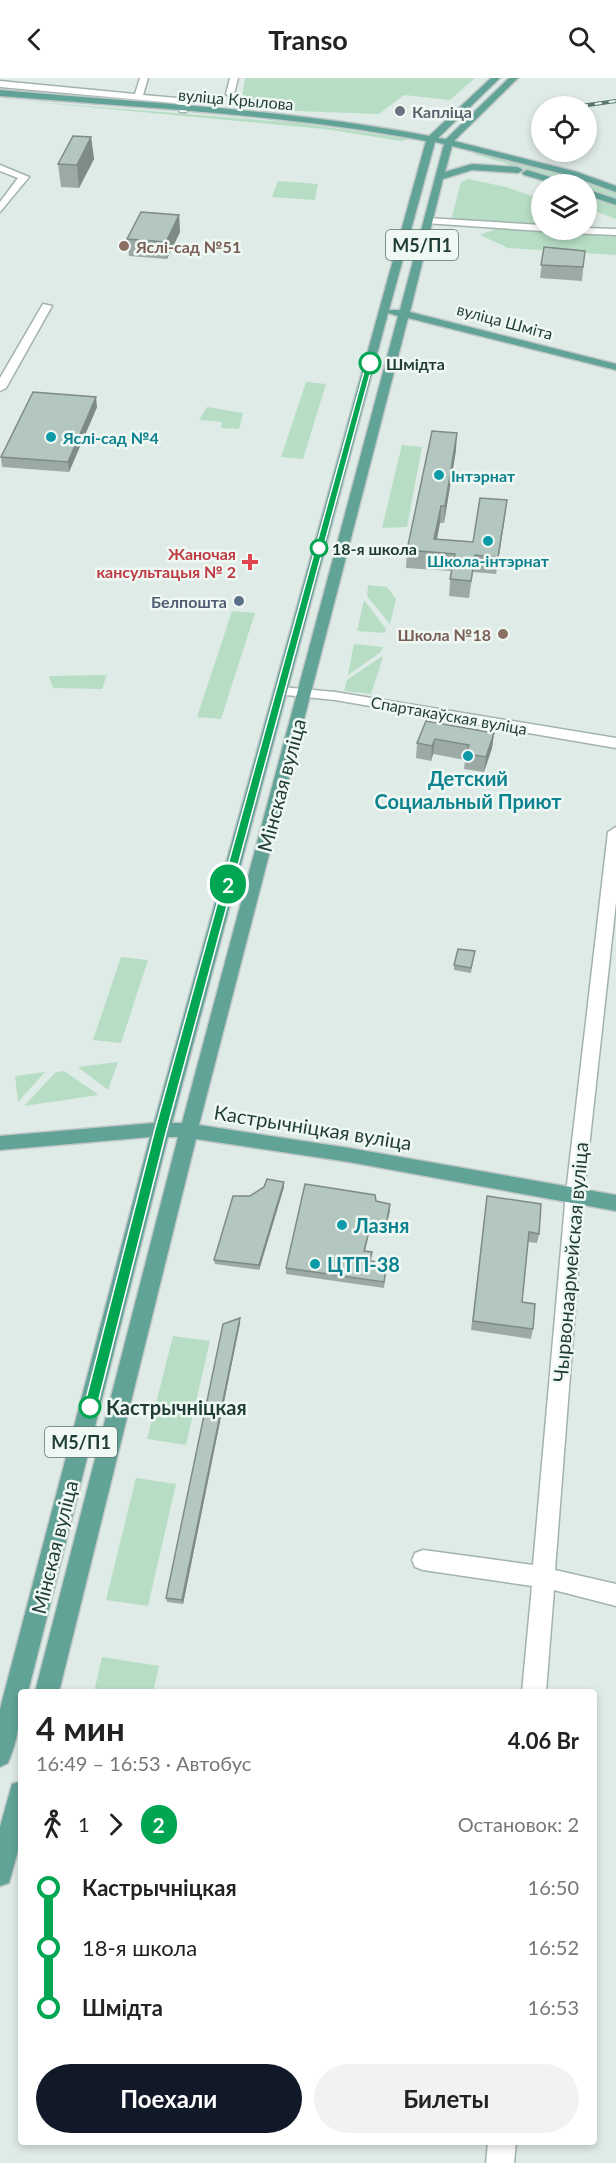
<!DOCTYPE html>
<html lang="ru">
<meta charset="utf-8">
<style>
body{margin:0;font-family:Lato,sans-serif;background:#f2f2f2;color:#222;height:100vh;display:flex;flex-direction:column;font-size:22px;white-space:nowrap}
*{box-sizing:border-box;margin:0}
p{font-size:20px;color:#767676}
.icon{flex:none;width:33px;height:33px;fill:none;stroke:currentColor;stroke-width:2;stroke-linecap:round;stroke-linejoin:round}
.map{position:relative;flex:1;overflow:hidden}
.panel{position:absolute;left:18px;top:1611px;width:579px;height:456px;display:flex;flex-direction:column;background:#fff;border-radius:6px;box-shadow:0 3px 9px #0003}
.panel>*{flex:none}
.badge{padding:0 12px;border-radius:20px;font-size:21px;line-height:39px}
.controls{position:absolute;left:531px;top:18px;display:grid;gap:12px}
.controls a{display:grid;place-items:center;width:66px;height:66px;border-radius:50%;background:#fff;box-shadow:0 3px 9px #0003;font-size:30px}
.map>.badge{position:absolute;translate:-50% -50%;box-shadow:0 0 0 3px #fff}
.legs{display:flex;align-items:center;gap:9px;height:66px;padding:0 18px;font-size:20px}
.legs p{margin-inline-start:auto}
.head{display:flex;align-items:center;justify-content:space-between;height:102px;padding:0 18px}
h1{font-size:33px;font-weight:700;line-height:45px}
.cta{display:flex;gap:12px;margin-top:auto;padding:12px 18px}
.cta a{flex:1;height:69px;border-radius:36px;background:#111827;color:#fff;font-size:24px;font-weight:700;line-height:69px;text-align:center}
.cta a+a{background:#f2f2f2;color:#222}
ul{padding:0 18px;list-style:none}
li{display:flex;align-items:center;gap:21px;height:60px;font-size:22px}
li i{display:grid;place-items:center;width:9px;height:100%;margin:0 8px;background:currentColor}
li i::after{content:'';width:15px;height:15px;margin:-8px;border:4px solid;border-radius:50%;background:#fff}
li p{margin-inline-start:auto}
li:first-child i{background:linear-gradient(#0000 50%,currentColor 0)}
li:last-child i{background:linear-gradient(currentColor 50%,#0000 0)}
header{display:flex;justify-content:space-between;align-items:center;height:78px;padding:0 18px;background:#fff;font-size:27px;font-weight:700}
.map>svg:first-child{display:block}
.green{fill:#b7dec5}
.lines{fill:none;stroke-linecap:round;stroke-linejoin:round}
.minor-casing{stroke:#a2b3af;stroke-width:3}
.major-casing{stroke:#c0c8c7;stroke-width:3}
.minor{fill:#fff;fill-rule:evenodd}
.major{fill:#62a398;fill-rule:evenodd}
.rail-casing{stroke:#5a7872;stroke-width:4}
.rail{stroke:#f0f8f4;stroke-width:2;stroke-dasharray:7;stroke-linecap:butt}
.wall{fill:#9baaa5}
.shaded-wall{fill:#7e8b86}
.building{fill:#b4c6c0;stroke:#7e8b86;stroke-width:1.5}
.line-1{fill:#00a651;stroke:#fff;stroke-width:1.5}
.worship-dot{fill:#6b7280;stroke:#f0f8f4;stroke-width:2}
.education-dot{fill:#8d6e63;stroke:#f0f8f4;stroke-width:2}
.stop-1-dot{fill:#fff;stroke:#00a651;stroke-width:3}
.culture-dot{fill:#0f9aa8;stroke:#f0f8f4;stroke-width:2}
.health-dot{fill:#e0444e;stroke:#f0f8f4;stroke-width:2}
.service-dot{fill:#5c6f8a;stroke:#f0f8f4;stroke-width:2}
.labels{text-anchor:middle;dominant-baseline:central;stroke-width:5;stroke-linejoin:round;paint-order:stroke}
.far-street-label{font-size:16px;fill:#1f3c37;stroke:#f0f8f4}
.far-worship-label{font-size:16px;font-weight:bold;fill:#5b616d;stroke:#f0f8f4;text-anchor:start}
.far-education-label{font-size:16px;font-weight:bold;fill:#785e54;stroke:#f0f8f4;text-anchor:start}
.far-stop-label{font-size:16px;font-weight:bold;fill:#1f3c37;stroke:#f0f8f4;text-anchor:start}
.far-culture-label{font-size:16px;font-weight:bold;fill:#0d838f;stroke:#f0f8f4;text-anchor:start}
.far-health-label{font-size:16px;font-weight:bold;fill:#be3a42;stroke:#f0f8f4;text-anchor:end}
.far-service-label{font-size:16px;font-weight:bold;fill:#4e5e75;stroke:#f0f8f4;text-anchor:end}
.shield{fill:#f0f8f4;stroke:#5e7470;stroke-width:1.5}
.shield-label{font-size:18px;font-weight:bold;fill:#1f3c37}
.culture-label{font-size:20px;font-weight:bold;fill:#0d838f;stroke:#f0f8f4;text-anchor:start}
.street-label{font-size:20px;fill:#1f3c37;stroke:#f0f8f4}
.stop-label{font-size:20px;font-weight:bold;fill:#1f3c37;stroke:#f0f8f4;text-anchor:start}
</style>
<header><svg class="icon" aria-label="back" viewBox="0 0 24 24"><path d="M15 5l-7 7 7 7"/></svg>Transo<svg class="icon" aria-label="search" viewBox="0 0 24 24"><circle cx="10" cy="10" r="6"/><path d="M15 15l6 6"/></svg></header>
<div class="map">
<svg width="616" height="2085" viewBox="0 0 616 2085">
<rect width="100%" height="100%" fill="#dfebe7"/>
<g class="green">
<polygon points="245,0 475,0 450,22 404,17 379,36 270,32 253,28 242,21"/>
<polygon points="13,22 298,45 411,61 401,63 324,51"/>
<polygon points="478,74 536,89 616,115 616,121 587,111 586,106 574,106 474,76"/>
<polygon points="468,101 506,109 541,121 541,148 451,142 461,104"/>
<polygon points="278,103 318,106 315,122 272,119"/>
<polygon points="586,118 616,128 616,141 587,130"/>
<polygon points="498,150 616,157 616,177 508,170 480,157"/>
<polygon points="306,304 326,306 303,381 281,379"/>
<polygon points="207,329 243,335 239,351 221,350 222,344 199,342"/>
<polygon points="402,367 422,369 407,449 382,450"/>
<polygon points="368,507 387,509 396,521 390,546 367,518"/>
<polygon points="364,522 386,551 385,555 357,553"/>
<polygon points="232,533 255,535 221,641 197,639"/>
<polygon points="354,566 383,569 381,574 348,597"/>
<polygon points="381,579 383,579 371,616 344,613 347,602"/>
<polygon points="107,597 102,611 53,610 49,598"/>
<polygon points="121,879 148,882 121,965 93,962"/>
<polygon points="118,984 108,1012 78,989"/>
<polygon points="64,993 99,1017 24,1028 56,994"/>
<polygon points="45,994 18,1024 15,998"/>
<polygon points="173,1258 210,1263 186,1367 147,1361"/>
<polygon points="136,1400 176,1406 148,1528 106,1522"/>
<polygon points="102,1579 159,1588 153,1614 94,1614"/>
</g>
<g class="lines">
<defs>
<g id="minor">
<polygon points="140,0 148,0 143,17 177,20 189,28 186,34 180,34 180,29 175,25 0,9 0,3 135,16"/>
<polygon points="230,0 238,0 234,16 230,19 226,16"/>
<polygon points="0,87 29,99 0,134 0,124 18,100 0,93"/>
<polygon points="428,140 542,147 542,152 546,152 542,153 425,145 425,141"/>
<polygon points="586,150 616,151 616,157 569,155 564,152"/>
<polygon points="43,226 52,228 6,310 0,313 0,300"/>
<polygon points="281,609 335,614 616,660 616,670 335,622 276,616 274,613"/>
<polygon points="616,749 616,824 584,1115 555,1492 616,1506 616,1528 554,1512 546,1614 522,1614 532,1508 423,1492 415,1489 412,1482 415,1475 423,1472 533,1487 566,1115 608,754"/>
<polygon points="488,2064 516,2064 514,2085 486,2085"/>
</g>
<g id="major">
<path d="M491,0H500L438,60L446,61L509,0H518L454,63L577,94L616,108V114L571,98L452,68L445,94L472,86L518,89L523,92L518,95L472,92L443,101L410,234L616,286V292L408,240L199,1047L349,1070L616,1117V1133L349,1084L196,1061L59,1614H35L178,1059H168L28,1614H21C21,1639 18,1662 8,1685L0,1689V1631L150,1059L0,1072V1058L154,1045L426,63C286,36 142,30 0,18V12C143,25 288,31 429,58ZM435,64L444,66L400,232H389ZM388,235L398,238L182,1045H172Z"/>
<polygon points="527,92 567,104 569,106 556,106 524,97 522,95"/>
<polygon points="586,111 616,121 616,127 586,117"/>
<polygon points="21,1703 21,1762 9,1805 0,1808 0,1749 12,1706"/>
</g>
</defs>
<use href="#minor" class="minor-casing"/>
<use href="#major" class="major-casing"/>
<use href="#minor" class="minor"/>
<use href="#major" class="major"/>
<defs>
<polyline id="rail" points="581,28 616,23"/>
</defs>
<use href="#rail" class="rail-casing"/>
<use href="#rail" class="rail"/>
</g>
<g class="wall">
<polygon points="91,59 94,81 79,110 61,109 58,86"/>
<polygon points="179,137 180,154 167,181 129,178 127,161"/>
<polygon points="544,169 585,173 582,203 540,200"/>
<polygon points="97,329 69,394 2,389 1,379"/>
<polygon points="456,372 444,445 440,445 437,461 473,464 507,422 496,496 473,494 469,520 449,518 451,493 406,490 407,472"/>
<polygon points="426,643 494,655 492,670 484,694 464,691 465,682 433,676 431,683 416,680 417,665"/>
<polygon points="475,873 471,895 454,892 454,887"/>
<polygon points="284,1104 284,1109 259,1192 215,1186 214,1182 250,1118"/>
<polygon points="487,1118 539,1156 537,1165 528,1164 522,1224 533,1251 531,1261 471,1252"/>
<polygon points="390,1132 385,1153 370,1151 365,1173 371,1183 387,1185 384,1210 286,1196 286,1190"/>
<polygon points="240,1245 183,1526 167,1524 166,1520"/>
</g>
<g class="shaded-wall">
<polygon points="91,59 94,81 79,110 77,87"/>
<polygon points="179,137 180,154 167,181 166,164"/>
<polygon points="96,319 97,329 69,394 68,384"/>
<polygon points="457,355 456,372 444,445 445,428"/>
<polygon points="507,422 505,439 496,496 498,479"/>
<polygon points="441,428 440,445 434,474 434,461"/>
<polygon points="494,655 492,670 484,694 486,679"/>
<polygon points="435,661 433,676 431,683 432,668"/>
<polygon points="284,1104 284,1109 259,1192 259,1187"/>
<polygon points="390,1126 390,1132 385,1153 386,1147"/>
<polygon points="240,1240 240,1245 183,1526 182,1522"/>
</g>
<g class="building">
<polygon points="73,58 91,59 77,87 58,86"/>
<polygon points="141,134 179,137 166,164 127,161"/>
<polygon points="544,169 585,173 583,189 541,187"/>
<polygon points="33,314 96,319 68,384 1,379"/>
<polygon points="432,353 457,355 445,428 441,428 434,461 473,464 480,420 507,422 498,479 475,477 471,503 450,501 455,476 407,472"/>
<polygon points="426,643 494,655 486,679 466,676 469,667 435,661 432,668 417,665"/>
<polygon points="458,871 475,873 471,890 454,887"/>
<polygon points="267,1101 284,1104 259,1187 214,1182 233,1118 250,1118 264,1109"/>
<polygon points="305,1106 375,1117 376,1123 390,1126 386,1147 371,1145 364,1173 372,1174 370,1183 387,1185 384,1204 286,1190"/>
<polygon points="487,1118 541,1126 539,1156 529,1154 522,1224 535,1226 533,1251 473,1243"/>
<polygon points="240,1240 182,1522 166,1520 223,1246"/>
</g>
<polygon class="line-1" points="367,283 373,285 167,1051 97,1329 90,1335 84,1329 155,1051"/>
<circle class="worship-dot" cx="400" cy="33" r="6"/>
<g class="education-dot">
<circle cx="124" cy="168" r="6"/>
<circle cx="503" cy="556" r="6"/>
</g>
<g class="stop-1-dot">
<circle cx="370" cy="285" r="10"/>
<circle cx="319" cy="470" r="8"/>
<circle cx="90" cy="1329" r="10"/>
</g>
<g class="culture-dot">
<circle cx="51" cy="359" r="6"/>
<circle cx="439" cy="397" r="6"/>
<circle cx="488" cy="463" r="6"/>
<circle cx="468" cy="678" r="6"/>
<circle cx="342" cy="1147" r="6"/>
<circle cx="315" cy="1186" r="6"/>
</g>
<path class="health-dot" d="M247 475h6v6h6v6h-6v6h-6v-6h-6v-6h6z"/>
<circle class="service-dot" cx="239" cy="523" r="6"/>
<g class="labels">
<g class="far-street-label">
<text transform="translate(236 21) rotate(5)">вуліца Крылова</text>
<text transform="translate(505 243) rotate(15)">вуліца Шміта</text>
<text transform="translate(449 637) rotate(10)">Спартакаўская вуліца</text>
</g>
<g class="far-worship-label">
<text x="412" y="33">Капліца</text>
</g>
<g class="far-education-label">
<text x="136" y="168">Яслі-сад №51</text>
<text x="491" y="556" text-anchor="end">Школа №18</text>
</g>
<g class="far-stop-label">
<text x="386" y="285">Шмідта</text>
<text x="332" y="470">18-я школа</text>
</g>
<g class="far-culture-label">
<text x="63" y="359">Яслі-сад №4</text>
<text x="451" y="397">Інтэрнат</text>
<text x="488" y="482" text-anchor="middle">Школа-інтэрнат</text>
</g>
<g class="far-health-label">
<text x="236" y="475">Жаночая<tspan x="236" dy="18">кансультацыя № 2</tspan></text>
</g>
<g class="far-service-label">
<text x="227" y="523">Белпошта</text>
</g>
<g class="shield">
<rect x="386" y="152" width="72" height="30" rx="4.5"/>
<rect x="45" y="1349" width="72" height="30" rx="4.5"/>
</g>
<g class="shield-label">
<text x="422" y="167">М5/П1</text>
<text x="81" y="1364">М5/П1</text>
</g>
<g class="culture-label">
<text x="468" y="700" text-anchor="middle">Детский<tspan x="468" dy="23">Социальный Приют</tspan></text>
<text x="354" y="1147">Лазня</text>
<text x="327" y="1186">ЦТП-38</text>
</g>
<g class="street-label">
<text transform="translate(281 707) rotate(-75)">Мінская вуліца</text>
<text transform="translate(313 1049) rotate(9)">Кастрычніцкая вуліца</text>
<text transform="translate(570 1184) rotate(-85)">Чырвонаармейская вуліца</text>
<text transform="translate(54 1469) rotate(-76)">Мінская вуліца</text>
</g>
<g class="stop-label">
<text x="106" y="1329">Кастрычніцкая</text>
</g>
</g>
</svg>
<div class="controls">
<a><svg class="icon" aria-label="locate" viewBox="0 0 24 24"><circle cx="12" cy="12" r="6"/><path d="M12 2v4M12 18v4M2 12h4M18 12h4"/></svg></a>
<a><svg class="icon" aria-label="layers" viewBox="0 0 24 24"><path d="M12 4l9 5-9 5-9-5zM3 14l9 5 9-5"/></svg></a>
</div>
<b class="badge" style="left:228px;top:806px;background:#00a651;color:#fff">2</b>
<section class="panel">
<div class="head"><div><h1>4 мин</h1><p>16:49 – 16:53 · Автобус</p></div><b>4.06 Br</b></div>
<div class="legs"><svg class="icon" aria-label="walk" viewBox="0 0 24 24"><circle cx="13" cy="4" r="2"/><path d="M13 8l-2 6 4 7M11 14l-3 7M7 12l3-4h3l4 4"/></svg>1<svg class="icon" aria-label="forward" viewBox="0 0 24 24"><path d="M9 5l7 7-7 7"/></svg><b class="badge" style="background:#00a651;color:#fff">2</b><p>Остановок: 2</p></div>
<ul>
<li><i style="color:#00a651"></i><b>Кастрычніцкая</b><p>16:50</p></li>
<li><i style="color:#00a651"></i><span>18-я школа</span><p>16:52</p></li>
<li><i style="color:#00a651"></i><b>Шмідта</b><p>16:53</p></li>
</ul>
<div class="cta"><a>Поехали</a><a>Билеты</a></div>
</section>
</div>
